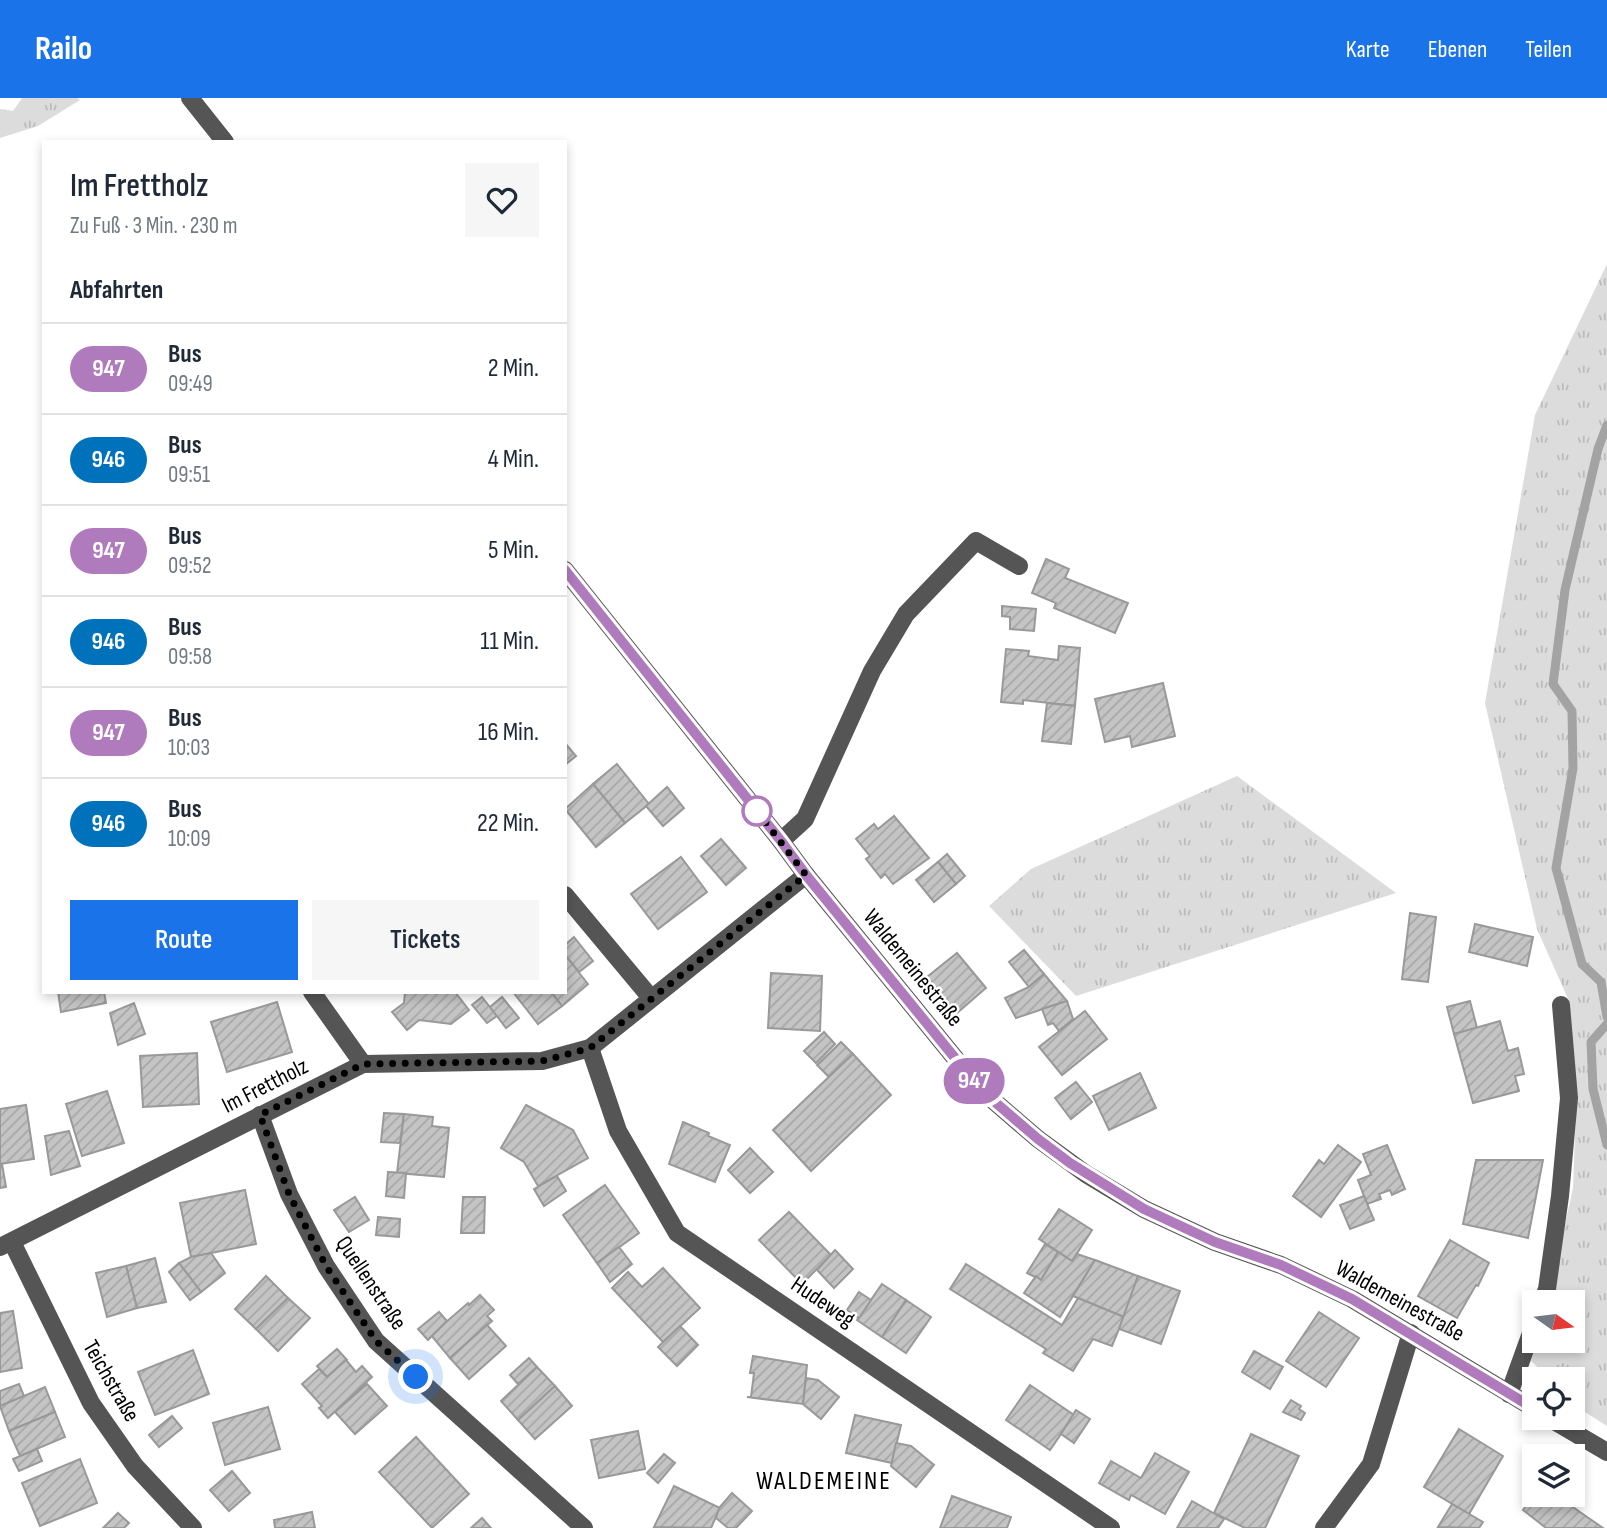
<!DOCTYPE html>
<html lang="de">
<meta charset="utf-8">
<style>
body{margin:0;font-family:"Sofia Sans Condensed",sans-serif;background:#f6f6f7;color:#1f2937;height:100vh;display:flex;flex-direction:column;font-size:26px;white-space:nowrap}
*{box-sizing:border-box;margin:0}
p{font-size:23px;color:#747a83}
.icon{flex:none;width:38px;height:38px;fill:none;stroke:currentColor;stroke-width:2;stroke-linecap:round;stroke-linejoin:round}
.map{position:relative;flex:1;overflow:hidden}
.side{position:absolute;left:42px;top:42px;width:525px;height:854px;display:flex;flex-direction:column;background:#fff;border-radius:0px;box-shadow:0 4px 10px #0003}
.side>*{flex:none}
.badge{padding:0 14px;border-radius:23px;font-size:24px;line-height:46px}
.needle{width:46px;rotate:104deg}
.controls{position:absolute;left:1522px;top:1192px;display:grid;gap:14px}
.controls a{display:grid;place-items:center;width:63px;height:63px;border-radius:0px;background:#fff;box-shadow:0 4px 10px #0003;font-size:35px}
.you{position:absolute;width:35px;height:35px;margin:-18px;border:5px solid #fff;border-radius:50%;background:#1a73e8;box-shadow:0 0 0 10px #1a73e833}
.map>.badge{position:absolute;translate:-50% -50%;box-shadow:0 0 0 4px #fff}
h2{padding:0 28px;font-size:26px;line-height:63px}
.round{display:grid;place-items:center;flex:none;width:74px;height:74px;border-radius:0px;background:#f6f6f7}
.head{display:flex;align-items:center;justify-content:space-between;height:119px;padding:0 28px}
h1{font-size:33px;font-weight:600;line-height:52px}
.cta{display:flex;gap:14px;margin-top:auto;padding:14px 28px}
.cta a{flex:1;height:80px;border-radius:0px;background:#1a73e8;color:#fff;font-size:28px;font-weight:600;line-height:80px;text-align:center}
.cta a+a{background:#f6f6f7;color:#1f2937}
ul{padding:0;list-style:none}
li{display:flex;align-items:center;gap:21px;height:91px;padding:0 28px;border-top:2px solid #e0e1e3}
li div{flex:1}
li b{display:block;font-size:26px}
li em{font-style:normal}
li .badge{min-width:77px;font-weight:700;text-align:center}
header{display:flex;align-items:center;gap:42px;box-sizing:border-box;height:98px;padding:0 35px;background:#1a73e8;color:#fff}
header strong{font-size:33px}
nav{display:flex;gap:38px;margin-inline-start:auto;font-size:24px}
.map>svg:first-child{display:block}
.grass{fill:url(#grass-tufts)}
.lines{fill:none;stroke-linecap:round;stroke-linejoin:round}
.stream{stroke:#a3a3a3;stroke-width:9}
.building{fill:url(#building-hatch);stroke:#999;stroke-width:2}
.minor{stroke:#555;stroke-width:18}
.line-casing{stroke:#fff;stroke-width:16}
.line{stroke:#b07bbd;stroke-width:10}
.walk{stroke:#000;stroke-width:7;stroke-dasharray:0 12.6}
.stop-dot{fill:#fff;stroke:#b07bbd;stroke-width:3.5}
.labels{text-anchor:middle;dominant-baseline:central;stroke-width:5;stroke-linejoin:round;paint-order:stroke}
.street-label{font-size:23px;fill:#000;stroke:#fff}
.quarter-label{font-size:26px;letter-spacing:2px;fill:#000;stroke:#fff}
</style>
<header>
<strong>Railo</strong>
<nav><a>Karte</a><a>Ebenen</a><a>Teilen</a></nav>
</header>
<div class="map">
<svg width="1607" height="1430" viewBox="0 0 1607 1430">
<defs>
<pattern id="grass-tufts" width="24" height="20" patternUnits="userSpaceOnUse" patternTransform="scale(1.75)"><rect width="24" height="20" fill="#dcdcdc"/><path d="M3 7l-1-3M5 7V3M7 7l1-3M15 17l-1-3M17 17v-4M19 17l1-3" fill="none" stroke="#bbb"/></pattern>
<pattern id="building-hatch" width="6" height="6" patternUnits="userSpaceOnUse" patternTransform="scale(1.75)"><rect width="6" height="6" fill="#c4c4c4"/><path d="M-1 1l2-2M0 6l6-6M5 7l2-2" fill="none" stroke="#a7a7a7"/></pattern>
</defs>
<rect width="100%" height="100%" fill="#fff"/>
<g class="grass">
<polygon points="22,0 77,0 80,2 38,28 0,40 0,11 13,13"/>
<polygon points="1607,166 1607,1328 1585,1314 1573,1303 1573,1281 1550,1281 1531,1263 1538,1243 1573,1242 1573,1204 1548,1204 1573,1090 1576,1011 1569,903 1537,831 1485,605 1535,317"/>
<polygon points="1237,678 1396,795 1076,898 989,808 1031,771"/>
</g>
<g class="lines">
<g class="stream">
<polyline points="1607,327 1598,351 1565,492 1553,586 1572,613 1573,670 1556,770 1582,866 1601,884 1607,919"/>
<polyline points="1607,926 1591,944 1593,991 1607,1047"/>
</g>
</g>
<g class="building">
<polygon points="1046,461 1069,471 1065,480 1128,505 1115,535 1054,510 1056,505 1032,495"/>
<polygon points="1002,508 1036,511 1034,533 1010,531 1010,519 1002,518"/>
<polygon points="1059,548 1080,550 1075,608 1023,602 1023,606 1001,604 1006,551 1029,553 1028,558 1058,562"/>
<polygon points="1163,585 1175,638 1132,649 1130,638 1105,644 1095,601"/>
<polygon points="1047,605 1075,608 1071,646 1042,643"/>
<polygon points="565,645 576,658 565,667"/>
<polygon points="617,666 649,706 625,725 593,686"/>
<polygon points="593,686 625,725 596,749 565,711"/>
<polygon points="667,689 684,710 663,728 646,708"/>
<polygon points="894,718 929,760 893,786 885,776 881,780 866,761 870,758 856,741 874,726 878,731"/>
<polygon points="721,741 746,770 726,787 701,758"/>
<polygon points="947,756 965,778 956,786 938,764"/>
<polygon points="681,759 707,794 658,831 631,796"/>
<polygon points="938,764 956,786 934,804 916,782"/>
<polygon points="1410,815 1436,819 1428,884 1402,881"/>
<polygon points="1475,826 1533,839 1527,868 1469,854"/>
<polygon points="574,839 593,863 579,874 565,857 565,847"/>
<polygon points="1024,852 1044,876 1029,889 1009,864"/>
<polygon points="957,855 986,890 957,915 927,879"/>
<polygon points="565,857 588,886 562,908 551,894 565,894"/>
<polygon points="771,875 822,878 820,933 768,930"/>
<polygon points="1044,876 1067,903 1016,920 1005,900 1029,889"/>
<polygon points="58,894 104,894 106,905 61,914"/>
<polygon points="405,894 455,894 469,912 451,926 419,922 407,932 392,914 404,905"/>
<polygon points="513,894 551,894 562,908 538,926"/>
<polygon points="482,899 497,918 487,925 472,907"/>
<polygon points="502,899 519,920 506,930 490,909"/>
<polygon points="1067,903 1073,921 1059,933 1053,925 1048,927 1042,911"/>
<polygon points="1470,903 1477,930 1454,936 1447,909"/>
<polygon points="277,904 292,954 227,974 211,924"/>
<polygon points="134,905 145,936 118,947 110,915"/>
<polygon points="1085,913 1107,941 1062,977 1039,949"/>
<polygon points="1500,923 1508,953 1518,950 1524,976 1515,978 1519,993 1473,1005 1454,936"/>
<polygon points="824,934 835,946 816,965 804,953"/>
<polygon points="841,944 853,956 829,979 817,967"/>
<polygon points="197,955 199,1006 143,1009 140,958"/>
<polygon points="853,956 891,997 811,1073 773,1032"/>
<polygon points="1140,975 1156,1010 1109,1032 1093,998"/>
<polygon points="1076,984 1092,1004 1071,1021 1055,1000"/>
<polygon points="107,993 124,1045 82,1058 66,1006"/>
<polygon points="26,1007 34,1061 0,1066 0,1011"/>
<polygon points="526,1007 573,1032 588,1060 538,1088 524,1064 501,1050"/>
<polygon points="384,1015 404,1016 400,1045 381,1044"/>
<polygon points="404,1016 433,1019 432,1028 449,1030 444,1079 397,1075"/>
<polygon points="683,1024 709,1035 708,1038 730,1047 715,1084 669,1066"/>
<polygon points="69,1033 80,1068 51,1077 45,1038"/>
<polygon points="1338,1047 1361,1064 1321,1119 1293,1098 1319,1062 1324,1066"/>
<polygon points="1387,1047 1405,1091 1392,1097 1390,1092 1379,1096 1381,1101 1367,1106 1358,1082 1371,1077 1363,1056"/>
<polygon points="750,1050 773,1074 750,1095 728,1072"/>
<polygon points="1476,1062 1543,1062 1528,1140 1463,1126"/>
<polygon points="0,1066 2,1066 6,1089 0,1090"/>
<polygon points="388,1074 406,1075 404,1100 386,1098"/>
<polygon points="557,1078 566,1093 544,1108 534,1091"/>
<polygon points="605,1087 639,1135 597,1165 563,1117"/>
<polygon points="245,1092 256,1146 191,1159 180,1105"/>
<polygon points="1364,1098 1374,1122 1350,1131 1340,1107"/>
<polygon points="355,1099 369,1122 349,1134 334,1112"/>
<polygon points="463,1099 485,1099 484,1135 461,1135"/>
<polygon points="1059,1111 1092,1132 1072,1163 1039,1141"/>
<polygon points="789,1114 831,1157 802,1186 759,1142"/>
<polygon points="378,1119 400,1121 399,1139 376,1137"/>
<polygon points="1450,1142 1489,1165 1478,1188 1476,1187 1457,1220 1418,1198"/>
<polygon points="1045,1146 1058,1154 1041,1182 1027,1175"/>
<polygon points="619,1149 632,1166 610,1184 597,1165"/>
<polygon points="835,1152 853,1171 834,1190 817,1172"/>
<polygon points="1058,1154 1072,1163 1077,1156 1095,1162 1060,1219 1024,1195 1036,1178 1041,1182"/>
<polygon points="211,1155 225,1175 201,1194 179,1165 191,1159"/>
<polygon points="155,1160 166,1204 137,1210 126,1168"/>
<polygon points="1095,1162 1138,1178 1124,1219 1073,1198"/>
<polygon points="179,1165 201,1194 190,1202 169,1174"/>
<polygon points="966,1166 1062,1227 1078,1200 1124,1219 1112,1248 1093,1241 1073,1273 1043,1255 1046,1251 950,1191"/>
<polygon points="126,1168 137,1210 107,1219 96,1175"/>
<polygon points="663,1170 700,1210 663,1244 612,1190 628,1174 642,1189"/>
<polygon points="266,1178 288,1200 256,1231 235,1211"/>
<polygon points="1138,1178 1180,1193 1161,1246 1119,1231"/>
<polygon points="882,1186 906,1202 882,1239 857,1222"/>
<polygon points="859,1194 871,1202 859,1220 847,1212"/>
<polygon points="480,1197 494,1212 487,1218 492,1223 450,1260 431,1237 468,1205 469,1207"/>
<polygon points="288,1200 310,1220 278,1253 256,1231"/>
<polygon points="906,1202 931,1219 906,1255 882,1239"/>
<polygon points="13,1213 22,1270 0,1274 0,1215"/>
<polygon points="439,1214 447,1223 428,1242 418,1231"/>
<polygon points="1319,1214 1359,1240 1326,1289 1286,1263"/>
<polygon points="487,1227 506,1248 469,1281 450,1260"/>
<polygon points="680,1228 698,1247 677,1268 658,1249"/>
<polygon points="337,1251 347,1262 327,1279 317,1268"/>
<polygon points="193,1252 209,1296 155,1317 138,1274"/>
<polygon points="1254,1253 1283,1269 1270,1291 1242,1274"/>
<polygon points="753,1258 807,1267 803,1306 747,1299 751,1299 754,1275 750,1275"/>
<polygon points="529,1260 537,1269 518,1286 510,1277"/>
<polygon points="346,1262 356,1274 362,1268 372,1279 328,1320 319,1310 322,1308 302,1286 319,1271 327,1279"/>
<polygon points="537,1269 555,1288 518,1322 501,1303"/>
<polygon points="806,1280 818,1282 839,1299 821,1321 803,1306"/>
<polygon points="19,1286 24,1298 0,1308 0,1293"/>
<polygon points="367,1286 387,1308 355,1336 335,1314"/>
<polygon points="1030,1287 1074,1317 1050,1352 1006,1322"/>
<polygon points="555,1288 572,1308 535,1341 518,1322"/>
<polygon points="45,1289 55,1314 9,1333 0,1308"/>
<polygon points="1291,1302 1301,1308 1299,1311 1305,1315 1301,1322 1283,1314"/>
<polygon points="268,1309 280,1351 225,1367 213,1325"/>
<polygon points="1076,1312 1090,1321 1074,1345 1061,1336"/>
<polygon points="55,1314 65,1339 20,1358 9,1333"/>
<polygon points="855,1317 901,1327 892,1365 846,1355"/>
<polygon points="172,1318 182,1330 159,1349 149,1337"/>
<polygon points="1459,1331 1503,1358 1469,1416 1424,1389"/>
<polygon points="638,1333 645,1371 599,1380 591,1342"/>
<polygon points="1251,1336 1299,1358 1265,1430 1245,1430 1214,1415"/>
<polygon points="416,1339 469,1396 432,1430 379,1374"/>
<polygon points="896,1345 911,1348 934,1367 916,1389 891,1368"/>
<polygon points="37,1351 42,1363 19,1373 13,1361"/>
<polygon points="1155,1355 1189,1374 1165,1416 1131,1397 1129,1402 1099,1385 1111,1363 1141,1380"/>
<polygon points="664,1356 675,1365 658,1385 647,1375"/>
<polygon points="80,1361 97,1405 40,1428 22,1385"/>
<polygon points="232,1373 250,1395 229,1413 210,1392"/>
<polygon points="674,1388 720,1410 711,1430 654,1429"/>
<polygon points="732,1395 752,1413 736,1430 728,1430 716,1420 719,1410"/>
<polygon points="1535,1395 1554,1396 1603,1430 1546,1430 1523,1412"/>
<polygon points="952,1398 1011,1419 1007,1430 940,1430"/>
<polygon points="1192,1403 1224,1421 1218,1430 1177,1430"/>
<polygon points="1452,1406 1483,1424 1479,1430 1438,1429"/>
<polygon points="312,1414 315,1430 275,1430 274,1422"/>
<polygon points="118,1415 129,1425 124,1430 103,1430"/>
<polygon points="482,1420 491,1430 471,1430"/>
</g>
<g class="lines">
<g class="minor">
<polyline points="190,0 225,44"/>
<polyline points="565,472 781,743 806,777 981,992 1038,1041 1086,1076 1144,1111 1215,1144 1281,1167 1352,1201 1535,1311"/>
<polyline points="781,743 805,721 872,573 906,516 976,443 1019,468"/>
<polyline points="565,797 651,900"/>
<polyline points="312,894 363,966"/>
<polyline points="590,950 618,1033 677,1135 1111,1430"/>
<polyline points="260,1017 289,1096 326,1168 376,1243 584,1430"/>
<polyline points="12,1144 91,1305 135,1368 193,1430"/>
<polyline points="0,1149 363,966 542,963 590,950 806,777"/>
<polyline points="1542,1204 1547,1191 1560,1098 1569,1000 1561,907"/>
<polyline points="1509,1296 1535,1224"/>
<polyline points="1549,1320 1607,1354"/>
<polyline points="1324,1430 1371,1366 1411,1235"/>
</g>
</g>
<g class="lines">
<defs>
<polyline id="line" points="565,472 781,743 806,777 981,992 1038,1041 1070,1065 1144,1111 1215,1144 1281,1167 1352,1201 1535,1311"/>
</defs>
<use href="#line" class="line-casing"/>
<use href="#line" class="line"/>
<polyline class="walk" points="416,1279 376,1243 326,1168 289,1096 260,1017 363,966 542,963 590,950 806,777 757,713"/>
</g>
<circle class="stop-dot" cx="757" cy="713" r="14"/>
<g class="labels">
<g class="street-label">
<text transform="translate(913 870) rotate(51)">Waldemeinestraße</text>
<text transform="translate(265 988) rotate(-27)">Im Frettholz</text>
<text transform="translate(371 1185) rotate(56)">Quellenstraße</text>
<text transform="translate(1400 1203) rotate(29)">Waldemeinestraße</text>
<text transform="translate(823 1204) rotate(34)">Hudeweg</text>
<text transform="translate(111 1283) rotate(60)">Teichstraße</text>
</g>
<g class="quarter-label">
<text x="824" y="1383">WALDEMEINE</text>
</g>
</g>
</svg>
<div class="controls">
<a><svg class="needle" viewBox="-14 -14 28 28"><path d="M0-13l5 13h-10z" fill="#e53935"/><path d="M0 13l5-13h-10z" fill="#747a83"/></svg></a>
<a><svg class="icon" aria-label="locate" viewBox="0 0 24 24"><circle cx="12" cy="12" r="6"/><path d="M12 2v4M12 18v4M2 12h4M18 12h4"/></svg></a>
<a><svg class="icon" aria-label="layers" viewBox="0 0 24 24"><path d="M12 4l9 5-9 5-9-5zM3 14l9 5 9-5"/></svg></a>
</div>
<div class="you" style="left:416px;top:1279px"></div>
<b class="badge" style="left:974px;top:983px;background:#b07bbd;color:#fff">947</b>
<section class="side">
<div class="head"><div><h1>Im Frettholz</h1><p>Zu Fuß · 3 Min. · 230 m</p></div><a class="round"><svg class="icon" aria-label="heart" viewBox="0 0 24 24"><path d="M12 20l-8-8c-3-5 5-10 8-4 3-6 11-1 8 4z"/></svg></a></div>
<h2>Abfahrten</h2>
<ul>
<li><span class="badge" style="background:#b07bbd;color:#fff">947</span><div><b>Bus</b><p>09:49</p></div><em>2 Min.</em></li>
<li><span class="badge" style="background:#0072bc;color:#fff">946</span><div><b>Bus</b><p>09:51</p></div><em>4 Min.</em></li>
<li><span class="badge" style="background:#b07bbd;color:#fff">947</span><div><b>Bus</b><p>09:52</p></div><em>5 Min.</em></li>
<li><span class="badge" style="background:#0072bc;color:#fff">946</span><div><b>Bus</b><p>09:58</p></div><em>11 Min.</em></li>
<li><span class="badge" style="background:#b07bbd;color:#fff">947</span><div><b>Bus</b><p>10:03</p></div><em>16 Min.</em></li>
<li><span class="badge" style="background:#0072bc;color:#fff">946</span><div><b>Bus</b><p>10:09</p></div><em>22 Min.</em></li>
</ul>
<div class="cta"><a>Route</a><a>Tickets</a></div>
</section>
</div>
